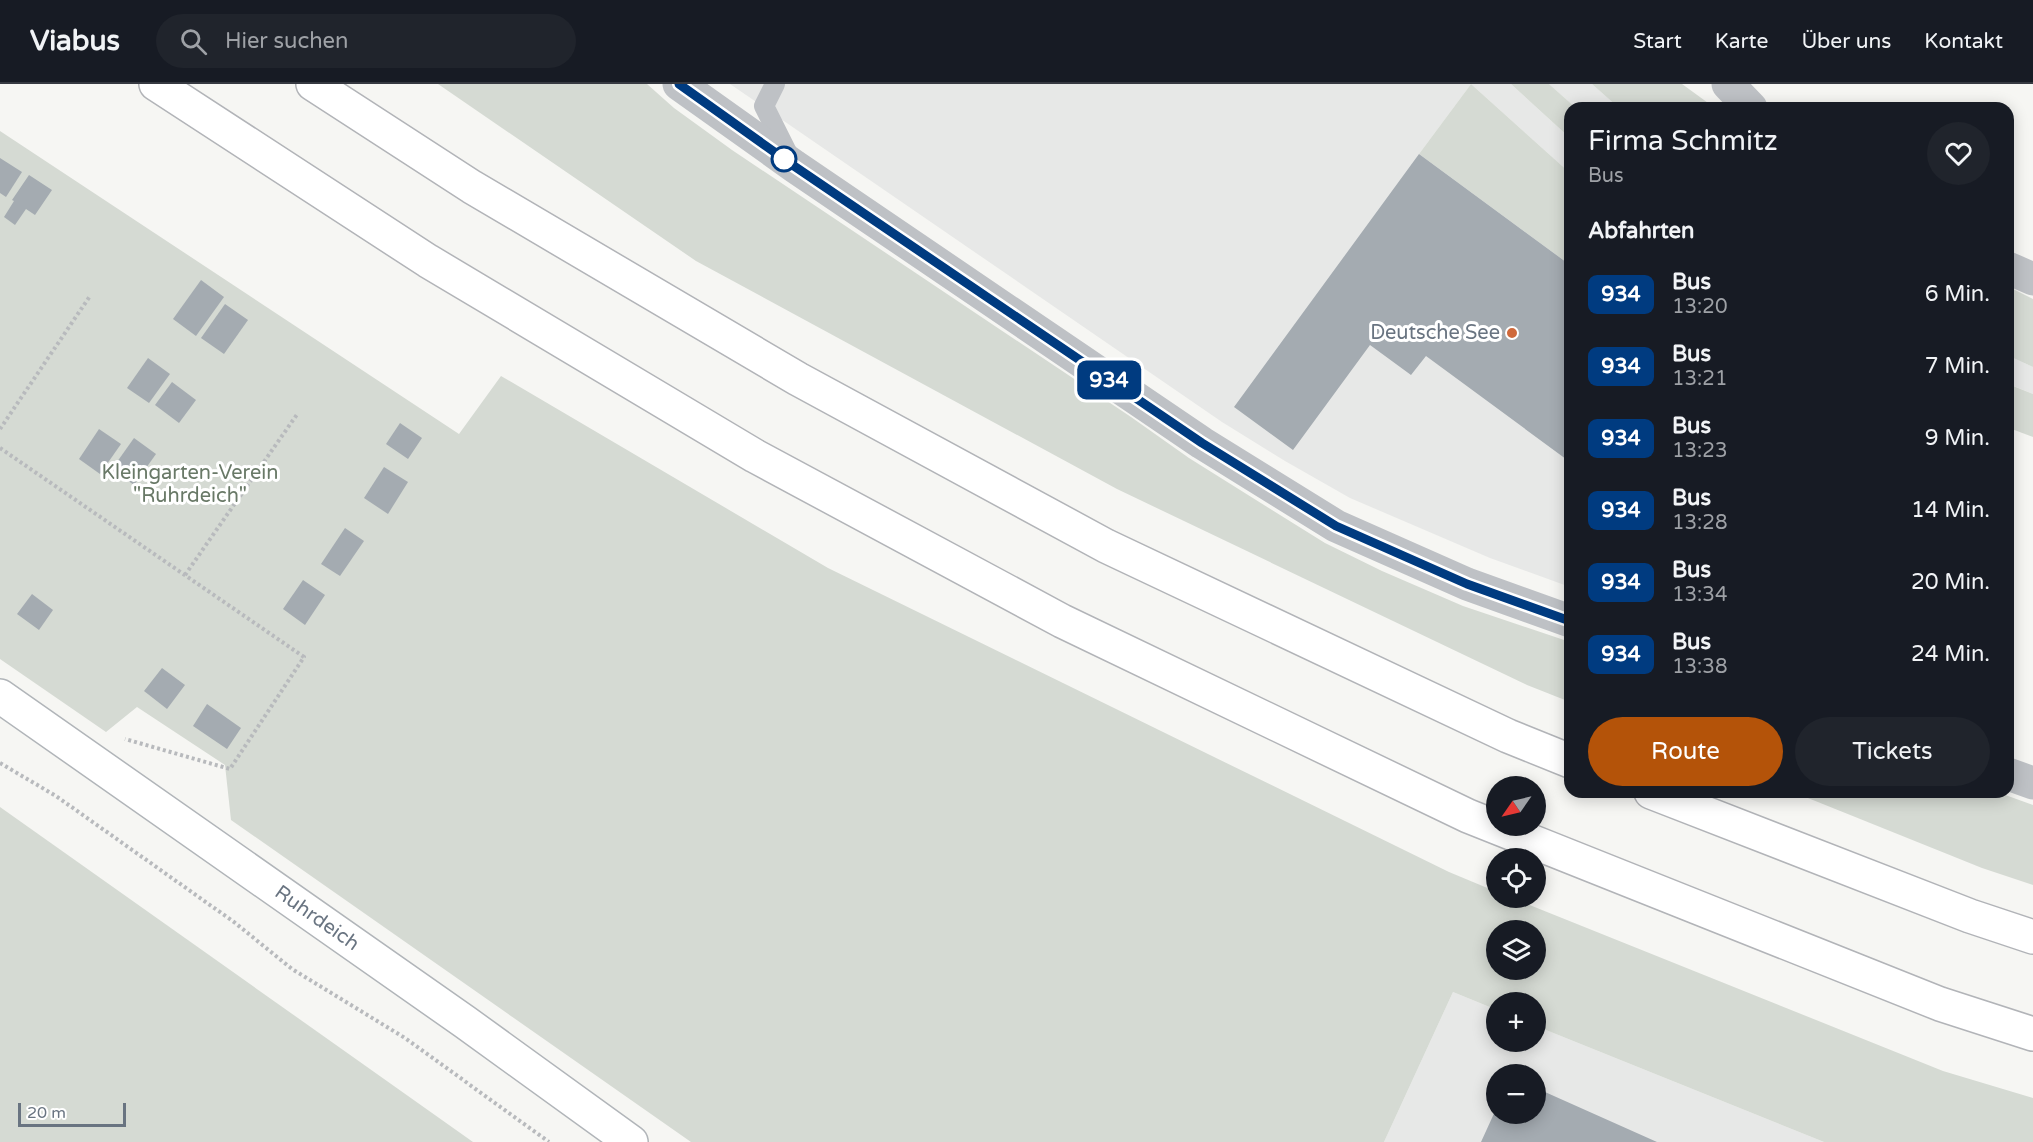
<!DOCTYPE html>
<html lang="de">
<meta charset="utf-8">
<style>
body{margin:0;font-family:"Varela Round",sans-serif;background:#20242c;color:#f1f3f6;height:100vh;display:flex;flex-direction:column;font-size:22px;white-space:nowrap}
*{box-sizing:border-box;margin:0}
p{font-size:20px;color:#9ea1a6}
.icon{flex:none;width:33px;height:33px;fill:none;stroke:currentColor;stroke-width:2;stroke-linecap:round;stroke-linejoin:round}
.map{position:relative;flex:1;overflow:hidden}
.details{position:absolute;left:1564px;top:18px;width:450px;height:696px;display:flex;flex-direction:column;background:#171b24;border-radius:18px;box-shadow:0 3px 15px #0003}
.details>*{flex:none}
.badge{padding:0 12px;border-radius:9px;font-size:21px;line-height:39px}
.needle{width:39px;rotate:236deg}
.tools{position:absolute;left:1486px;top:692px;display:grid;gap:12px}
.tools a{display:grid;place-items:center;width:60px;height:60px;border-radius:50%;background:#171b24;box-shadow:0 3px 15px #0003;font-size:30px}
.scale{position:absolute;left:18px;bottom:15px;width:108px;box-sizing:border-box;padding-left:6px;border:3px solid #697481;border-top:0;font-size:16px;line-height:21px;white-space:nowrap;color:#697481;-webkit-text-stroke:4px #fff;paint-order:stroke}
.map>.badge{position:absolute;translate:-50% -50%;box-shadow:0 0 0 3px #fff}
h2{padding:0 24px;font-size:22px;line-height:54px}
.round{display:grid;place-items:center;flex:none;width:63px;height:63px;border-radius:32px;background:#20242c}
.head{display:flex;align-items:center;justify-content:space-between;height:102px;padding:0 24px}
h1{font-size:28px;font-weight:600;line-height:45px}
.action{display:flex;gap:12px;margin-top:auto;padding:12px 24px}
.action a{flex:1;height:69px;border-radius:36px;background:#b45309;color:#fff;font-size:24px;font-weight:600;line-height:69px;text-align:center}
.action a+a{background:#20242c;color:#f1f3f6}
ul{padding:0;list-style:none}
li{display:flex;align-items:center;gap:18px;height:72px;padding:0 24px}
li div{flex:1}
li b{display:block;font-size:22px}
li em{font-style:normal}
li .badge{min-width:66px;font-weight:700;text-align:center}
header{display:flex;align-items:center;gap:36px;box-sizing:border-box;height:84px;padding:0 30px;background:#171b24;border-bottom:2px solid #363941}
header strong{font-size:28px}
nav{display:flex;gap:33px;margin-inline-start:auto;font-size:21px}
.search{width:420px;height:54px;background:#20242c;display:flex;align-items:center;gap:15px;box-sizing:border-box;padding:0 21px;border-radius:33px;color:#9ea1a6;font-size:22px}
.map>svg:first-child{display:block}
.built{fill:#e7e8e7;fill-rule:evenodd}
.green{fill:#d5dad3;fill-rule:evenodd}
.building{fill:#a4abb1}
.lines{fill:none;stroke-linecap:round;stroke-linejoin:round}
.secondary-casing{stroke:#b1b5b9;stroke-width:36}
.highway-casing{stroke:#b2b4b8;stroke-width:36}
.path{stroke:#b8babd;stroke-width:4;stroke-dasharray:3 3;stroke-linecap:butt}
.lane{stroke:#bec1c5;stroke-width:20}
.street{stroke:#bec1c5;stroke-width:33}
.secondary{stroke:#fff;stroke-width:33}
.highway{stroke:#fff;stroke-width:33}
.line-casing{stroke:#fff;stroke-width:14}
.line{stroke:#003b80;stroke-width:9}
.stop-dot{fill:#fff;stroke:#003b80;stroke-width:3}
.poi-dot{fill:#cf693b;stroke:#fff;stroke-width:2}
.labels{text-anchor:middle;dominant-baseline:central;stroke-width:6;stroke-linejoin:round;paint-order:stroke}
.poi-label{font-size:20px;fill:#697481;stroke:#fff;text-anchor:end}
.park-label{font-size:20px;fill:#697967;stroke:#fff}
.street-label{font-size:20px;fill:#697481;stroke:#fff}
</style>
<header>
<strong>Viabus</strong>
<div class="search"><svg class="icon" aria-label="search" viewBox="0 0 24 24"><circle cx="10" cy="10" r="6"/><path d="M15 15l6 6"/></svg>Hier suchen</div>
<nav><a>Start</a><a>Karte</a><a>Über uns</a><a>Kontakt</a></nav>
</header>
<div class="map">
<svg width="2033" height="1058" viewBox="0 0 2033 1058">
<rect width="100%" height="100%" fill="#f6f6f3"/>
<g class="built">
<polygon points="730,0 1511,0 1570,54 1570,89 1471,0 1419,70 1570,181 1570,503 1490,474 1350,414 1285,377 1222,338"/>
<polygon points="1549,0 1592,0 1619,24 1576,24"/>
<polygon points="2009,272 2033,283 2033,310 2009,300"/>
<path d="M1453,908L1497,926V957H1536V942L1824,1058H1384ZM1497,990H1536V1029H1497Z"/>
</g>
<g class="green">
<polygon points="438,0 647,0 674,24 732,66 1131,333 1189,374 1325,459 1382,487 1463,522 1570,558 1570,618 1527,601 1117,405 696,177"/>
<polygon points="1471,0 1570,89 1570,181 1419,70"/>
<polygon points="1511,0 1549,0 1576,24 1570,24 1570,54"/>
<polygon points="1592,0 1682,0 1715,24 1619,24"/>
<path d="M0,47L459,350L501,292L828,484L1449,788L1497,808V813H1510L1943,987L2033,1014V1058H1824L1536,942V918H1497V926L1453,908L1384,1058H691L231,736L225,681L137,623L106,648L0,575ZM1497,846H1536V885H1497Z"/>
<polygon points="2009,203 2033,215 2033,283 2009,272"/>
<polygon points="2008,300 2033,310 2033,353 2009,344"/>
<polygon points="1793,708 1997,708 2033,721 2033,801 1982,784"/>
<polygon points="0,723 473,1058 0,1058"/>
</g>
<g class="building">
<polygon points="1419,70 1570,181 1570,378 1426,272 1411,291 1370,261 1293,366 1234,323"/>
<polygon points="0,74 22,88 6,113 0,109"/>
<polygon points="29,91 52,106 35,131 26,125 15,141 4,133 14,117 12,116"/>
<polygon points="201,196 224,213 196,252 173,235"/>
<polygon points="225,220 248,236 224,270 201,254"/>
<polygon points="148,274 170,290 149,319 127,304"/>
<polygon points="172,298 196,316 179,339 155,321"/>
<polygon points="400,339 422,354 408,375 386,360"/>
<polygon points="99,345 121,360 100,390 79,375"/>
<polygon points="134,354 156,370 134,401 112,385"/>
<polygon points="384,383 408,398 388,430 364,414"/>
<polygon points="345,444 364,457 340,492 321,480"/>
<polygon points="303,496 325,511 305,541 283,525"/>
<polygon points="32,510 53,526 39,546 17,530"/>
<polygon points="162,584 185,601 167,625 144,607"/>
<polygon points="207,620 241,644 227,665 193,642"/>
<polygon points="1536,1004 1657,1058 1481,1058 1497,1023 1497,1029 1536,1029"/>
</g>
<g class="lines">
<defs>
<g id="secondary">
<path id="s1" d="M0,612L465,938L631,1058"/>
</g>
<g id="highway">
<polyline points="156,0 428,177 755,372 1062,537 1468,732 1940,920 2033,950"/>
<polyline points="313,0 472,103 798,295 1106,462 1508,652 1570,677"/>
<polyline points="1651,708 1970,832 2033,853"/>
</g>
</defs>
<use href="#secondary" class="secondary-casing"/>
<use href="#highway" class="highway-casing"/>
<g class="path">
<polyline points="0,345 90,212"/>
<polyline points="0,364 304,573 230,685 125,655"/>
<polyline points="185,491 298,329"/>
<polyline points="0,679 56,712 234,838 292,885 405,954 549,1058"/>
</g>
<polyline class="lane" points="775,0 764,22 790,74"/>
<g class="street">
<polyline points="679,0 794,82 1202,359 1336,442 1467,500 1570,537"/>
<polyline points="1728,0 1751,24"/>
<polyline points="2008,184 2033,195"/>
<polyline points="2008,690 2033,699"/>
</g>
<use href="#secondary" class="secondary"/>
<use href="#highway" class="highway"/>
</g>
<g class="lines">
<defs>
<polyline id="line" points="679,0 794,82 1202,359 1336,442 1467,500 1570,537"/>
</defs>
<use href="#line" class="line-casing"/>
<use href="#line" class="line"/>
</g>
<circle class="stop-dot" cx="784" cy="75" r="12"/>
<circle class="poi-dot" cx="1512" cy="249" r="6"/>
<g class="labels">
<g class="poi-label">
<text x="1500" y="249">Deutsche See</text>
</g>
<g class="park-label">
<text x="190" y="389">Kleingarten-Verein<tspan x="190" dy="23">"Ruhrdeich"</tspan></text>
</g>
<g class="street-label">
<text stroke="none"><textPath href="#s1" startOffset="387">Ruhrdeich</textPath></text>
</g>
</g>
</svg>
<div class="tools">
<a><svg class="needle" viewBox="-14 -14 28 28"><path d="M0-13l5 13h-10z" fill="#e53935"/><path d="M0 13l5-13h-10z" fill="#9ea1a6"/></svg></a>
<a><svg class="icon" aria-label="locate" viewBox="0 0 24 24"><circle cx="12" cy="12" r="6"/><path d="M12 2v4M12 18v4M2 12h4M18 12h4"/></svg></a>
<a><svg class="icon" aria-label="layers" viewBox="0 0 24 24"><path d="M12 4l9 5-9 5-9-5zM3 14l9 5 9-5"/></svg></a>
<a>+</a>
<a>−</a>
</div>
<div class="scale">20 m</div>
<b class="badge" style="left:1109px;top:296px;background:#003b80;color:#fff">934</b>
<section class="details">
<div class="head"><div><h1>Firma Schmitz</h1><p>Bus</p></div><a class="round"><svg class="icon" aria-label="heart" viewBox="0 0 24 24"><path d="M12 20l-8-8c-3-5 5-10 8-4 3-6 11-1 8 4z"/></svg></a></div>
<h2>Abfahrten</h2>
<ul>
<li><span class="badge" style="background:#003b80;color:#fff">934</span><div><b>Bus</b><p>13:20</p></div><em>6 Min.</em></li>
<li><span class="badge" style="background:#003b80;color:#fff">934</span><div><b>Bus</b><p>13:21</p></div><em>7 Min.</em></li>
<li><span class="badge" style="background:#003b80;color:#fff">934</span><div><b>Bus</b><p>13:23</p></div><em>9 Min.</em></li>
<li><span class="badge" style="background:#003b80;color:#fff">934</span><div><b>Bus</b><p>13:28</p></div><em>14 Min.</em></li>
<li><span class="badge" style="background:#003b80;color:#fff">934</span><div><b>Bus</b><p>13:34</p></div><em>20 Min.</em></li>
<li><span class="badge" style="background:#003b80;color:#fff">934</span><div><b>Bus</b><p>13:38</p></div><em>24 Min.</em></li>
</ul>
<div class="action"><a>Route</a><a>Tickets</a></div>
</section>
</div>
